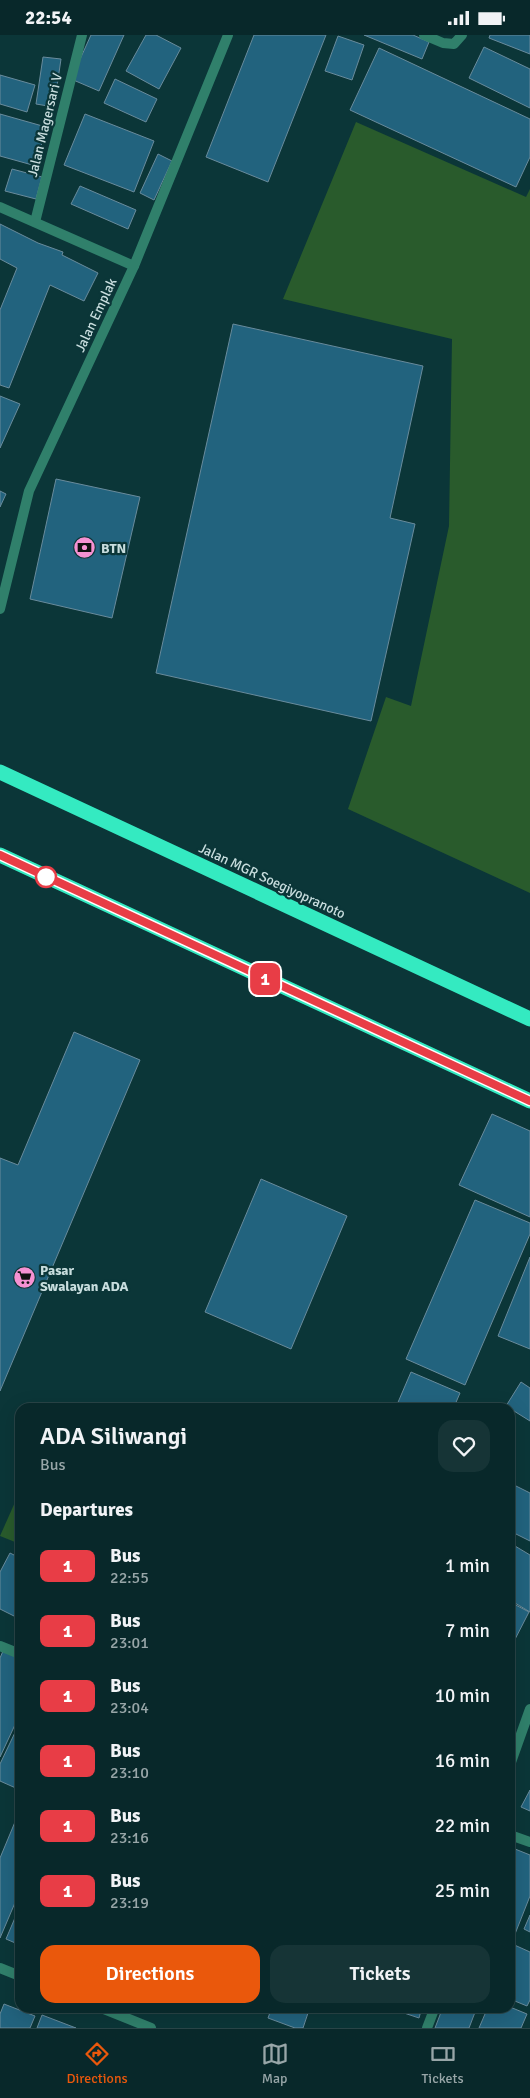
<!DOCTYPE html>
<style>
body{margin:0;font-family:Signika,sans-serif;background:#163436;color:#f1f3f6;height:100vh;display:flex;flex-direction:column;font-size:19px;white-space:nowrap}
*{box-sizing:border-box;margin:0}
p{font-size:16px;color:#98a6a8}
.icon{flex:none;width:28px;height:28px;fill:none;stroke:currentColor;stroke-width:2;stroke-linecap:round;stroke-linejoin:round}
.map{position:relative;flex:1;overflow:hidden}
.side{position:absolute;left:15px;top:1368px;width:500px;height:610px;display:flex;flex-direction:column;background:#08282a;border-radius:15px;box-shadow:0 5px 20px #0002,0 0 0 1px #294447}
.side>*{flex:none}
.badge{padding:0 10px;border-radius:8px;font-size:18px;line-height:32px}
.map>.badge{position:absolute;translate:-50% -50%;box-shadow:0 0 0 2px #fff}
h2{padding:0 25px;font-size:19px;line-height:45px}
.round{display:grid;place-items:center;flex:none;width:52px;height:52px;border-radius:15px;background:#163436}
.head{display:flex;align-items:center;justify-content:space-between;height:85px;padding:0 25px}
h1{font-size:24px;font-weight:600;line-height:38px}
.primary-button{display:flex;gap:10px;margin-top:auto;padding:10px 25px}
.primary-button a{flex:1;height:58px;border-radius:15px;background:#ea580c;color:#fff;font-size:20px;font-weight:600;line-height:58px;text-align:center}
.primary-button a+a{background:#163436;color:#f1f3f6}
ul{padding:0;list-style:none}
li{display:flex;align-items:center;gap:15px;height:65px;padding:0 25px}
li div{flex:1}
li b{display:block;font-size:19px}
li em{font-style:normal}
li .badge{min-width:55px;font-weight:700;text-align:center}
.status{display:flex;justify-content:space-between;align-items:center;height:35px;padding:0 25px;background:#08282a;direction:ltr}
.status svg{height:14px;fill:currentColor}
.menu{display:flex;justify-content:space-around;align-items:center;height:70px;border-top:1px solid #294447;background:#08282a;font-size:14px;color:#98a6a8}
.menu a{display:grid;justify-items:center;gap:2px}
.menu .active{color:#ea580c}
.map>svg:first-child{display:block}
.green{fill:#295b2c}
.building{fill:#22637e;stroke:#698b9c}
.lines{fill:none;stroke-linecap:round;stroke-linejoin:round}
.street{stroke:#30806b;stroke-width:10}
.highway{stroke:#34eac1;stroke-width:15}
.line-casing{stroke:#fff;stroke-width:11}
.line{stroke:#e83d46;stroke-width:8}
.stop-dot{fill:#fff;stroke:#e83d46;stroke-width:2.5}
.labels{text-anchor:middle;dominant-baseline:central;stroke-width:4.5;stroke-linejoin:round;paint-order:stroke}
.street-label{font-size:14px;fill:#c8ddde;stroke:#0b3638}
.poi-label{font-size:14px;font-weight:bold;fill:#c8ddde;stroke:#0b3638;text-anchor:start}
</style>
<div class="status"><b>22:54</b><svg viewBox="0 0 49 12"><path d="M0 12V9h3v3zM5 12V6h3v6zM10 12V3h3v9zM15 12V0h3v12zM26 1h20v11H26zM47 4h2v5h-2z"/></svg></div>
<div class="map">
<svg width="530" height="1993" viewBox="0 0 530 1993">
<rect width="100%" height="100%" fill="#0b3638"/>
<g class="green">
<polygon points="356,87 526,162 530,154 530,858 348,774 386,662 411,671 449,491 452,304 283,264"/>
<polygon points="20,1456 20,1509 0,1501"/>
</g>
<g class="building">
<polygon points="91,0 124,0 99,56 71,44"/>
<polygon points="146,0 156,0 181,13 159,54 126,36"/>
<polygon points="254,0 326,0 268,147 206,122"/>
<polygon points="364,0 413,0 429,7 422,24"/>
<polygon points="490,0 530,0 530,19 489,3"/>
<polygon points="338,1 364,10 352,45 325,36"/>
<polygon points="484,12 530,34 530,73 469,43"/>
<polygon points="379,13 530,84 530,122 516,152 350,75"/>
<polygon points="43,22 61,24 54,72 36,69"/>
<polygon points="0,40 35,50 27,77 0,69"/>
<polygon points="115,44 157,64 146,87 104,68"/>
<polygon points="0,79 46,92 36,131 0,121"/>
<polygon points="85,79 154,106 134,157 64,130"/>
<polygon points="158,119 172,126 154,165 140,158"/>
<polygon points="12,134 42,142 36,164 5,156"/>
<polygon points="80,151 136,175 128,194 71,169"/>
<polygon points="0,189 38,208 63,217 62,220 98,238 84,266 50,250 9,353 0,350 0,275 17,233 0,224"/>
<polygon points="233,289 423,331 390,483 415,489 371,686 156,638"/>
<polygon points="0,361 20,369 0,413"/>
<polygon points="56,444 140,462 112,583 30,564"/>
<polygon points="0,456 6,459 0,472"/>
<polygon points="74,997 140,1025 0,1356 0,1123 18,1130"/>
<polygon points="492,1079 530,1096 530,1182 459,1150"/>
<polygon points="261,1144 347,1181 291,1314 205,1277"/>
<polygon points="475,1165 530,1188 530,1199 465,1350 406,1324"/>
<polygon points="530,1222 530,1314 498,1301"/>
<polygon points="411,1337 460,1358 454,1372 396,1372"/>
<polygon points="521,1347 530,1353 530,1386 506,1371"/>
<polygon points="510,1448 530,1458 530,1506 510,1496"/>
<polygon points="510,1508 530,1520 530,1577 510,1565"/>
<polygon points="10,1518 20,1523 20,1584 0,1574 0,1537"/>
<polygon points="510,1567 529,1577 510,1614"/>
<polygon points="3,1616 20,1623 20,1679 0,1722 0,1623"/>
<polygon points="20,1687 20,1749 18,1754 0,1746 0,1729"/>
<polygon points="530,1755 530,1776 521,1772"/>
<polygon points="20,1775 20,1856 0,1903 0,1823"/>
<polygon points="510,1812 530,1820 530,1861 515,1899 510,1897"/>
<polygon points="20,1871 20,1910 6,1904"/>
<polygon points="530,1880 530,1897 524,1894"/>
<polygon points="510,1908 530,1917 530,1965 527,1971 510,1964"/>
<polygon points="4,1969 35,1981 30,1993 0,1993 0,1979"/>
<polygon points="272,1972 310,1972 303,1993 295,1993 268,1983"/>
<polygon points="386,1972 422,1972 419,1983"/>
<polygon points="443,1972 477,1972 469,1993 435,1993"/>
<polygon points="488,1972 510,1972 527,1979 521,1993 479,1993"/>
<polygon points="42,1980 76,1993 37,1993"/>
</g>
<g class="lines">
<g class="street">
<polyline points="424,0 443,8 454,9 462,0"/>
<polyline points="0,172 134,231"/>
<polyline points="35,187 82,0"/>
<polyline points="0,574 29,456 134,231 228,0"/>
<polyline points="0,1611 20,1619"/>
<polyline points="510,1730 530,1674"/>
<polyline points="510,1800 530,1807"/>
<polyline points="0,1933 20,1941"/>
<polyline points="99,1972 151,1993"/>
<polyline points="427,1993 435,1972"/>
</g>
<g class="highway">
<polyline points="0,737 530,984"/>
<polyline points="0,820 530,1066"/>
</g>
</g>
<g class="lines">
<defs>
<polyline id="line" points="0,820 530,1066"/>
</defs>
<use href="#line" class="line-casing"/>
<use href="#line" class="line"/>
</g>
<defs>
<symbol id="bank-disc" viewBox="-11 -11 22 22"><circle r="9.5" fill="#f591d2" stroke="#0b3638"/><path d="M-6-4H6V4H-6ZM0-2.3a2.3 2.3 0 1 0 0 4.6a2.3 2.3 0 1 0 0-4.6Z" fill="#111"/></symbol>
<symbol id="supermarket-disc" viewBox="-11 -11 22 22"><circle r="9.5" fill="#f591d2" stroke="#0b3638"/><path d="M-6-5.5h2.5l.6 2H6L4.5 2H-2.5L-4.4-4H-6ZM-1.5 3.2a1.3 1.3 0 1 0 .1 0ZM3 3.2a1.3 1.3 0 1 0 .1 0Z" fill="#111"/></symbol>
</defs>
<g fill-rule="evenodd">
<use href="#bank-disc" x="72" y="500" width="25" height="25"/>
<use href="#supermarket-disc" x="12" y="1230" width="25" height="25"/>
</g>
<circle class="stop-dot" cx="46" cy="842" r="10"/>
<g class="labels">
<g class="street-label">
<text transform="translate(45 90) rotate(-76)">Jalan Magersari V</text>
<text transform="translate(96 280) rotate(-65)">Jalan Emplak</text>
<text transform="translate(272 846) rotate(25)">Jalan MGR Soegiyopranoto</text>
</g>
<g class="poi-label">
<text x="101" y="513">BTN</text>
<text x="40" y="1235">Pasar<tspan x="40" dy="16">Swalayan ADA</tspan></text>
</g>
</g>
</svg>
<b class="badge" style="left:265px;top:944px;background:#e83d46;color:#fff">1</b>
<section class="side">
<div class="head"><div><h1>ADA Siliwangi</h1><p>Bus</p></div><a class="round"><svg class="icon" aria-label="heart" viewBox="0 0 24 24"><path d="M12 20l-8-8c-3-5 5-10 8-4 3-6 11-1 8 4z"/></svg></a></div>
<h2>Departures</h2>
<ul>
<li><span class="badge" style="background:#e83d46;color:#fff">1</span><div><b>Bus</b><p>22:55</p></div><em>1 min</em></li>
<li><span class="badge" style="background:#e83d46;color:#fff">1</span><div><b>Bus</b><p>23:01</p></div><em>7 min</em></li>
<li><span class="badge" style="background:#e83d46;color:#fff">1</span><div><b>Bus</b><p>23:04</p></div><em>10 min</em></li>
<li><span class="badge" style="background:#e83d46;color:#fff">1</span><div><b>Bus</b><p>23:10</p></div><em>16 min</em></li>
<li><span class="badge" style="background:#e83d46;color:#fff">1</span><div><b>Bus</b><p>23:16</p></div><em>22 min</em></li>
<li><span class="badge" style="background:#e83d46;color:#fff">1</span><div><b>Bus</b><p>23:19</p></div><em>25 min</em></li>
</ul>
<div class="primary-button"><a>Directions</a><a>Tickets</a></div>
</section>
</div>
<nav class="menu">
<a class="active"><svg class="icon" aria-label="directions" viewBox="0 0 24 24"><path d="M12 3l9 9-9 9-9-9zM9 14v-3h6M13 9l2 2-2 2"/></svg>Directions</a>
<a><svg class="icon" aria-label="map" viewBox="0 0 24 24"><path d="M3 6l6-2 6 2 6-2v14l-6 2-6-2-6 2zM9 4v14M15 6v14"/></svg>Map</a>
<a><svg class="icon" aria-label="tickets" viewBox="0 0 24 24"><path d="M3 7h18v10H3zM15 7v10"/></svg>Tickets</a>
</nav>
